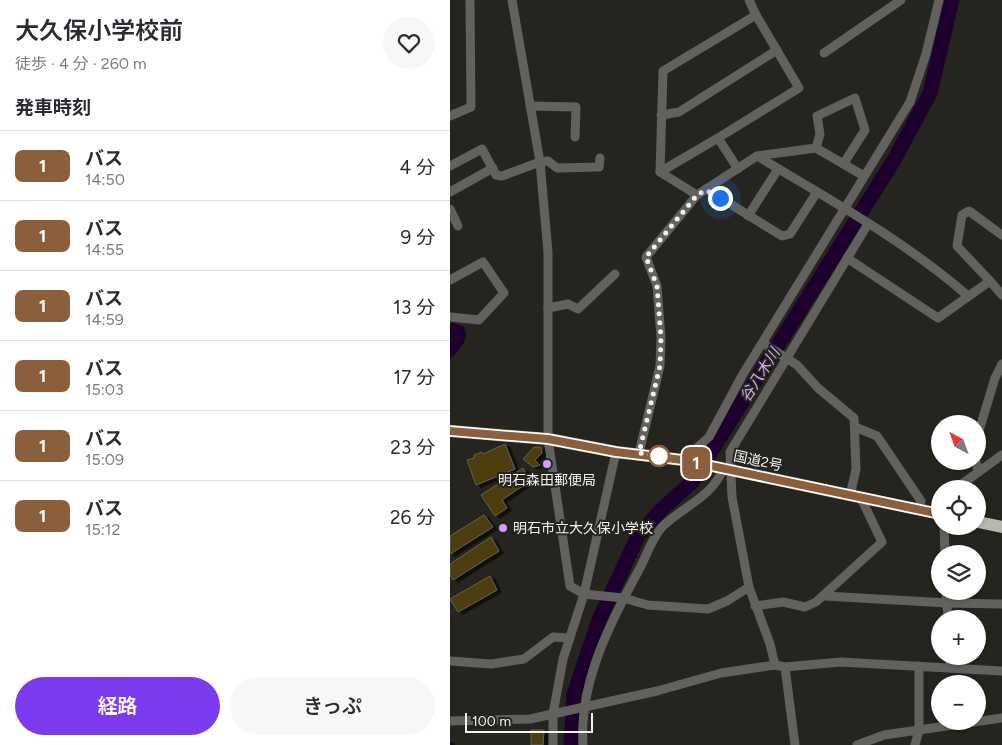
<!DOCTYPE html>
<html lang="ja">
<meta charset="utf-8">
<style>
body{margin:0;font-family:Figtree,"Noto Sans JP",sans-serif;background:#f7f7f7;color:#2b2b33;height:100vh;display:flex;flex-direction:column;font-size:19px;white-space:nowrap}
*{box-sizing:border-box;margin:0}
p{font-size:16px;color:#7c7c81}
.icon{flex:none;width:28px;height:28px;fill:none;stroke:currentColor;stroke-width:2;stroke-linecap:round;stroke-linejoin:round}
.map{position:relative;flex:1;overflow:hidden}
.drawer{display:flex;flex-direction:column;background:#fff;width:450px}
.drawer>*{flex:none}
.badge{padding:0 10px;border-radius:8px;font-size:18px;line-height:32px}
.needle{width:32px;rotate:319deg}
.buttons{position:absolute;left:481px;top:415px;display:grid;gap:10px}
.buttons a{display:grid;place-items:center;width:55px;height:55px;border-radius:50%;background:#fff;box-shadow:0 1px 4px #0004;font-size:25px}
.scale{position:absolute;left:15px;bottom:12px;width:128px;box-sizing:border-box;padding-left:5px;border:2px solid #f2f1ed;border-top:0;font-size:14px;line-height:18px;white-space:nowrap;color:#f2f1ed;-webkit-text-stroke:4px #25241e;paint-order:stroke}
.you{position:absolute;width:25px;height:25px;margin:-12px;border:4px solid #fff;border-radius:50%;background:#1a73e8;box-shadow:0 0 0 8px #1a73e833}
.map>.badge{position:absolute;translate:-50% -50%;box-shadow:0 0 0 2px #fff}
h2{padding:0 15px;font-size:19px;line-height:45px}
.round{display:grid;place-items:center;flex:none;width:52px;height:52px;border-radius:26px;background:#f7f7f7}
.overview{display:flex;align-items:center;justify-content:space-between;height:85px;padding:0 15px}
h1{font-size:24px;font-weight:600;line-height:38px}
.button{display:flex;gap:10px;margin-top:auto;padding:10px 15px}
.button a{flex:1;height:58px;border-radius:30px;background:#7c3aed;color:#fff;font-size:20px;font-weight:600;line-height:58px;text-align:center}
.button a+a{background:#f7f7f7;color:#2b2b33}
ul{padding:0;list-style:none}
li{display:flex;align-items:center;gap:15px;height:70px;padding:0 15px;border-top:1px solid #e1e1e2}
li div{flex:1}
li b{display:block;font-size:19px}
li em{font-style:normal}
li .badge{min-width:55px;font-weight:700;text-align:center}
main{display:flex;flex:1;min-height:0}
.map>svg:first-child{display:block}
.water{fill:#1e002f}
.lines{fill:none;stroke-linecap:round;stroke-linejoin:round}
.stream{stroke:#1e002f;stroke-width:2.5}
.river{stroke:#1e002f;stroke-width:15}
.building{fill:#4b3e09;stroke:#63615b;filter:url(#shadow)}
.minor{stroke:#62615e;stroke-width:9}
.highway{stroke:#b9b8b0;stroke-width:12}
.line-casing{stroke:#fff;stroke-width:11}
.line{stroke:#8b5e3c;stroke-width:8}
.walk{stroke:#f2f1ed;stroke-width:5;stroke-dasharray:0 9}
.stop-dot{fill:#fff;stroke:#8b5e3c;stroke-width:2.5}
.poi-dot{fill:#d49cfc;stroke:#25241e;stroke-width:2}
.labels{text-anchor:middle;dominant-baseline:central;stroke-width:4;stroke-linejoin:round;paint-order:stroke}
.street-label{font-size:14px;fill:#f2f1ed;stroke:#25241e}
.poi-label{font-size:14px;fill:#f2f1ed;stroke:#25241e}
.water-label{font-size:15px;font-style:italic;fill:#d8abf9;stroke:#25241e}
</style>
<main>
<section class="drawer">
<div class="overview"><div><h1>大久保小学校前</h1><p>徒歩 · 4 分 · 260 m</p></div><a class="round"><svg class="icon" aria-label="heart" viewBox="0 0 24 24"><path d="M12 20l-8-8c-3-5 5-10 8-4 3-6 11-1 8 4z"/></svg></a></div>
<h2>発車時刻</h2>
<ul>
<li><span class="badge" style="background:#8b5e3c;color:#fff">1</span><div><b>バス</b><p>14:50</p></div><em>4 分</em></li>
<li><span class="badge" style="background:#8b5e3c;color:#fff">1</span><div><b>バス</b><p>14:55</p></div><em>9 分</em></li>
<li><span class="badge" style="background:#8b5e3c;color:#fff">1</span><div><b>バス</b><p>14:59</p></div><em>13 分</em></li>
<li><span class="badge" style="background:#8b5e3c;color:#fff">1</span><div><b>バス</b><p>15:03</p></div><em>17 分</em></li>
<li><span class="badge" style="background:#8b5e3c;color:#fff">1</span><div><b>バス</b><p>15:09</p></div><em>23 分</em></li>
<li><span class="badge" style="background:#8b5e3c;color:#fff">1</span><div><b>バス</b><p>15:12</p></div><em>26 分</em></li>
</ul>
<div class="button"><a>経路</a><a>きっぷ</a></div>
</section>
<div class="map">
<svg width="552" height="745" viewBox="0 0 552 745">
<defs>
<filter id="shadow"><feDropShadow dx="4.5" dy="2.5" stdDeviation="0" flood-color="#0009"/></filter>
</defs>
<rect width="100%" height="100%" fill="#25241e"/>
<path class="water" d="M4,323L13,326C22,339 8,350 0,360V324Z"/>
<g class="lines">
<polyline class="stream" points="0,743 4,745"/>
<polyline class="river" points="121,745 124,694 149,620 188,536 211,510 242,482 444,160 480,93 502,0"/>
</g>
<g class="building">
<polygon points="55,444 65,469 26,485 17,460 24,458 24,455 32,452 33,454"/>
<polygon points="84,447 91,447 92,453 85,460 90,465 83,467 73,459"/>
<polygon points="73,468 80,481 52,500 57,508 45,516 31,495"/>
<polygon points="34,515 43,527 0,554 0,536"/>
<polygon points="41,537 49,551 3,580 0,575 0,564"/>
<polygon points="40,576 47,590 8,612 0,599"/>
<polygon points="81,730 94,730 93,745 81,745"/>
</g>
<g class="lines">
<g class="minor">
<polyline points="62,0 90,162 98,252 98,439 120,586 134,594 173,598 198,605 258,609 277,601 299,587"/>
<polyline points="374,53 451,0"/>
<polyline points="80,106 126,107 125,137"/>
<polyline points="211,115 229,112 327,50"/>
<polyline points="0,116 21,107 20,0"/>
<polyline points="366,148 370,134 367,116 405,98 415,130 394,163"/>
<path d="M307,156C379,199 455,241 518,296"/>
<polyline points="0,166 32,149 46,175 52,176 90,162 98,161 107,168 149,167 150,158"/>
<polyline points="288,169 268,138 349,88 306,15"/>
<polyline points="210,172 268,138"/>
<polyline points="256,189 332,236 340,234 367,192"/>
<polyline points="0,192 43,168"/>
<polyline points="247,195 210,172 213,71 306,15 299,0"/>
<polyline points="0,209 8,226"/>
<polyline points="298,216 328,169"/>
<polyline points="397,258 488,318 540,281 552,295"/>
<polyline points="0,280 33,262 54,293 29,320 0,317"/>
<polyline points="540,281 507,246 512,215 519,211 552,235"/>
<polyline points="98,308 118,304 128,309 165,274"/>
<polyline points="313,343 347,365 368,388 404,418 406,469 400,496"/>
<polyline points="405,427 427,436 471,501 468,510"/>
<polyline points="528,434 545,378 552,364"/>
<polyline points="189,453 210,366 211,338 207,286 196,257 247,195 307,156 366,148 414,176"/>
<polyline points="233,460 259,437 293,374 460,102 476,54 489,0"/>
<polyline points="526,461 528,472"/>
<polyline points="505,489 552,455"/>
<polyline points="494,526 495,554"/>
<polyline points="496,591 498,619"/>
<polyline points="375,596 497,603 552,604"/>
<polyline points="305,606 333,602 355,607 366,602 432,542 411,498"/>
<polyline points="0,661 41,664 74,659 103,637 119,638"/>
<polyline points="325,665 320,644 299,587 282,497 280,452 418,224"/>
<polyline points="335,667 345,745"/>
<polyline points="499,668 500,656"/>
<polyline points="0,721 80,719 207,691 271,673 325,665 335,667 391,662 552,671"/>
<polyline points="103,745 103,714 113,659 134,594 166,452"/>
<path d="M133,745C129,681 161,621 191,566C197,554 203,536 213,526C233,507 263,496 273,469"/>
<polyline points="407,745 434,735 552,718"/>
<polyline points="465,745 469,730 469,666"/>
</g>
<g class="highway">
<polyline points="0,431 98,439 166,452 233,460 490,514"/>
<polyline points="528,522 552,527"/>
</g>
</g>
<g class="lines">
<defs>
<polyline id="line" points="0,431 98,439 166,452 233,460 490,514"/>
</defs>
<use href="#line" class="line-casing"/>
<use href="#line" class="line"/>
<polyline class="walk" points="209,456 189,453 210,366 211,338 207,286 196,257 247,195 256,190 270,198"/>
</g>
<circle class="stop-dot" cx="209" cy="456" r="10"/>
<g class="poi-dot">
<circle cx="97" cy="464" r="5"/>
<circle cx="53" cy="528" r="5"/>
</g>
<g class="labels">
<g class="street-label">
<text transform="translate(308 461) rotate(12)">国道2号</text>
</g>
<g class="poi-label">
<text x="97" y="480">明石森田郵便局</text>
<text x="63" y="528" text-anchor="start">明石市立大久保小学校</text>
</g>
<g class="water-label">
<text transform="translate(310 375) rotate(-58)">谷八木川</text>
</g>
</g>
</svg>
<div class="buttons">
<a><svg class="needle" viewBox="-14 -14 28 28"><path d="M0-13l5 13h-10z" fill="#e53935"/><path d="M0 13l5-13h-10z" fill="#7c7c81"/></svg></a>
<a><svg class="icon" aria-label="locate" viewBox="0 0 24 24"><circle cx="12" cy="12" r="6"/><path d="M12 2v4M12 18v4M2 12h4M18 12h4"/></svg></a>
<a><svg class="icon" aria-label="layers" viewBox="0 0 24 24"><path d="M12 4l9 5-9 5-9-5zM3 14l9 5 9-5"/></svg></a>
<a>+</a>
<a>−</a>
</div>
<div class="scale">100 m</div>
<div class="you" style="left:270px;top:198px"></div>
<b class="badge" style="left:246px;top:463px;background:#8b5e3c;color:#fff">1</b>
</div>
</main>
